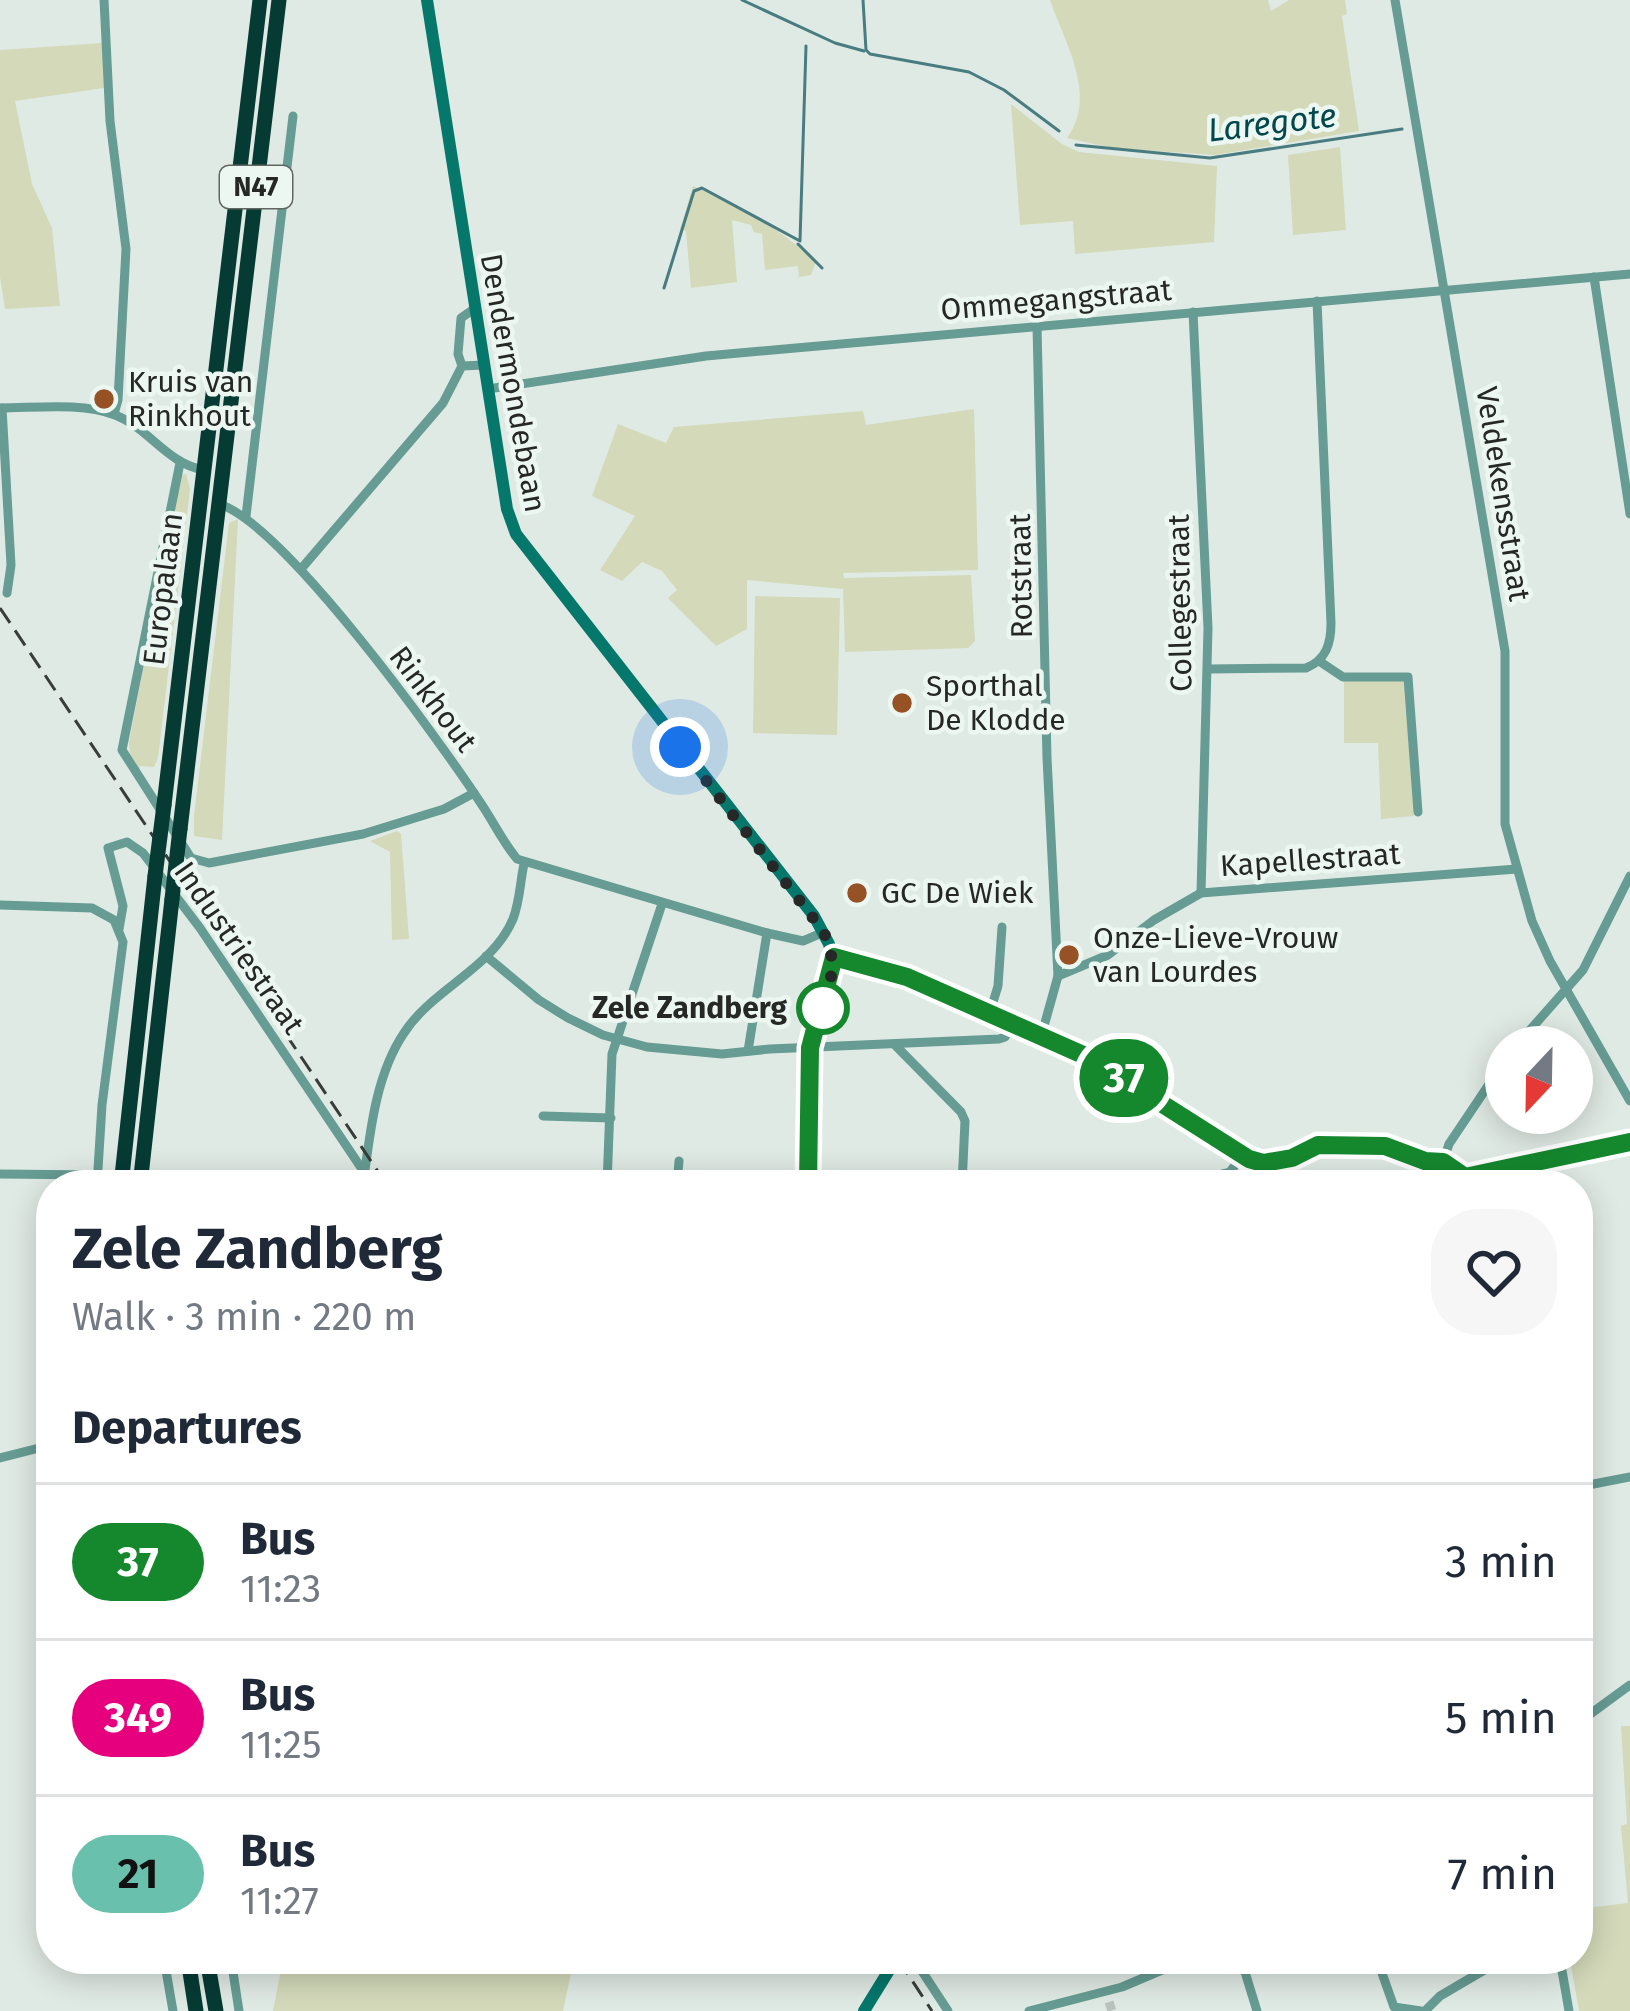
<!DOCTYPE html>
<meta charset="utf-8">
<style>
body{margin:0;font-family:"Fira Sans",sans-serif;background:#f6f6f7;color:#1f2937;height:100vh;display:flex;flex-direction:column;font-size:45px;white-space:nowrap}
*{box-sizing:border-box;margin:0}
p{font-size:39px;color:#747a83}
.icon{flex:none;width:66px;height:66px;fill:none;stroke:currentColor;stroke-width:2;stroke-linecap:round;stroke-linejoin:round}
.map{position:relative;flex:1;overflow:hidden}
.sheet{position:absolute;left:36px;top:1170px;width:1557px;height:804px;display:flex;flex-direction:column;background:#fff;border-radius:48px;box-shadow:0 6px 30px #0003}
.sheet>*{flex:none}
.badge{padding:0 24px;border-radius:39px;font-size:42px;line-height:78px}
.needle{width:78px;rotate:202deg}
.tools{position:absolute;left:1485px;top:1026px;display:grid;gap:24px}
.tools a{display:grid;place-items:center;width:108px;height:108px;border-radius:50%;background:#fff;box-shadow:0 6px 30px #0003;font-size:60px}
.you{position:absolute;width:60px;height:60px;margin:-30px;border:9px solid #fff;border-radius:50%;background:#1a73e8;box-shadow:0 0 0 18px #1a73e833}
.map>.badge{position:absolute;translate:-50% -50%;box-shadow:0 0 0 6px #fff}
h2{padding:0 36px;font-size:45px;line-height:108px}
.round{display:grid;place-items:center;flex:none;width:126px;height:126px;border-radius:48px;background:#f6f6f7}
.overview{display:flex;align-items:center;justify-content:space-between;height:204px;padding:0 36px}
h1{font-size:57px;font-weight:700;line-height:90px}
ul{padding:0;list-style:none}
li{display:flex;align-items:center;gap:36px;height:156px;padding:0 36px;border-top:3px solid #e0e1e3}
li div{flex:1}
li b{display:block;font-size:45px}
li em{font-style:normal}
li .badge{min-width:132px;font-weight:700;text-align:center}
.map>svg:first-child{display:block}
.green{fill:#d3d9b9}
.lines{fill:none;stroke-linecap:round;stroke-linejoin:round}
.stream{stroke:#497c81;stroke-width:3}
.street-tunnel{stroke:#bbc3be;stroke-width:9;stroke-dasharray:9 4.5;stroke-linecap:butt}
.street{stroke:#669c93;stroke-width:9}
.secondary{stroke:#06776b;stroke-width:12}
.highway{stroke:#063b34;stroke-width:15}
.rail{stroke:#393d3a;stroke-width:3;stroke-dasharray:18 9;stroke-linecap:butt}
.highway-bridge{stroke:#063b34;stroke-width:15}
.line-casing{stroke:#fff;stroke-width:27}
.line{stroke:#15882e;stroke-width:18}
.walk{stroke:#252826;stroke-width:12;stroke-dasharray:0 21.6}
.poi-dot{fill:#965225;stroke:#edf7f1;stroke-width:4.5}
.stop-dot{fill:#fff;stroke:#15882e;stroke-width:6}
.labels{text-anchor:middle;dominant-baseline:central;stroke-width:9;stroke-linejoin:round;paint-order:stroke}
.shield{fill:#edf7f1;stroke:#616663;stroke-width:3}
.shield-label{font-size:27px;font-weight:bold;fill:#252826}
.street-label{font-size:30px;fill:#252826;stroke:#edf7f1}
.poi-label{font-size:30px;fill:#252826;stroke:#edf7f1;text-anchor:start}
.stop-label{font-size:30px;font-weight:bold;fill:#252826;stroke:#edf7f1;text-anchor:end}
.water-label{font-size:33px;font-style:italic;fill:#01474d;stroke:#edf7f1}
</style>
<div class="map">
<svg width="1630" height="2011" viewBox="0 0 1630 2011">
<rect width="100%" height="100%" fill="#e0eae4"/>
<g class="green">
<path d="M1050,0H1268L1271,11L1289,0H1345L1347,14L1342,16L1359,131L1215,155L1112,148L1067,138C1098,96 1065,43 1050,0Z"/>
<polygon points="103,43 104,88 15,101 32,184 52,228 60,306 5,309 0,277 0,50"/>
<polygon points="1011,104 1062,144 1079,152 1217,166 1214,242 1075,254 1073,221 1020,225"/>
<polygon points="1340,147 1346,230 1293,235 1288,155"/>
<path d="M693,186C740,204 777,228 816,261L811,275L799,277L798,266L765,270L762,234L754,232L751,225L732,220L737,282L691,288L686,231L680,229Z"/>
<polygon points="974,409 978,570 843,573 844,578 971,575 975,641 968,648 845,652 843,589 747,580 747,629 716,646 668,598 677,590 662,571 642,562 622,581 600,570 635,516 592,496 618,424 666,443 674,427 863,411 866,425"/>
<polygon points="186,474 190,489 158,758 154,767 140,766 140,770 130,754 129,743 178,486 181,475"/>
<polygon points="238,519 222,840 194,836 194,816 229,523"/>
<polygon points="755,596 840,598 837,735 753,733"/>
<polygon points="1344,680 1406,680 1414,816 1381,819 1378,743 1344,743"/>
<polygon points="397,831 401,834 409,939 392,940 390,852 370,841"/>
<polygon points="1621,1726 1630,1726 1630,2011 1579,2011 1570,1959 1578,1959 1578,1909 1628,1903 1621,1826 1627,1824"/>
<polygon points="283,1959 574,1959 563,2011 273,2011"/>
</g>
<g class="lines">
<g class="stream">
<polyline points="742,0 835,43 864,51"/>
<polyline points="863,0 866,50 870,54 969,72 1004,90 1059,131"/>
<polyline points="1076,145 1210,158 1402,129"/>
<polyline points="798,244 822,268"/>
<polyline points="664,288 694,191 702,188 800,241 806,46"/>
</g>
<polyline class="street-tunnel" points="1109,2002 1112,2011"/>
<g class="street">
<polyline points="104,0 110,121 126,249 118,400 114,414"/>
<polyline points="1395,0 1505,651 1505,824 1532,921 1550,961 1630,1101"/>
<polyline points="1594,277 1630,514"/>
<polyline points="1193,312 1208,628 1201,893"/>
<polyline points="1037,326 1047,758 1058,976 1041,1037"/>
<polyline points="462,366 458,354 461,318 474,309"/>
<polyline points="488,389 706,356 1630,274"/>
<path d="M0,408C36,408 81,402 115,415C149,428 167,464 204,470"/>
<polyline points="2,408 11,565 7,593"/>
<polyline points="180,463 122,750 191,858 209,863 363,834 444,809 474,793"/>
<path d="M219,504C284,524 440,741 482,805C494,823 503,842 517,859L767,933L803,941L824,932"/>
<polyline points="246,516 293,116"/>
<polyline points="301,569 443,403 462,366 484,365"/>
<polyline points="1319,661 1343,677 1408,677 1418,812"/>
<path d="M1208,669L1306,668C1326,660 1331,644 1331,623L1317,301"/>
<polyline points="0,905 92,908 114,920 123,942 102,1105 97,1185"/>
<polyline points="119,929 123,906 108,848 127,842 143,853 200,928 364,1172"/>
<polyline points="486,956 539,1000 568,1018 603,1035 647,1047 722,1054 770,1049 999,1039 1005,1037 1014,1024"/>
<polyline points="834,957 907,977 1090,1058 1234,1151 1263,1163"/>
<polyline points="1058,976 1108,955 1154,920 1201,893 1517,869"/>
<polyline points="990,1012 998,986 1002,927"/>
<polyline points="894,1044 961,1112 965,1121 962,1185"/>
<polyline points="1515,1047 1583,970 1630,876"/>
<polyline points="748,1051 767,933"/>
<polyline points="543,1116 611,1118"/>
<polyline points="1443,1162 1449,1144 1506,1059"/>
<path d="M1263,1163C1273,1161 1283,1161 1292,1158C1301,1156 1309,1148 1318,1145C1361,1134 1431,1158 1465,1177"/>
<polyline points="1263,1163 1267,1185"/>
<polyline points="0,1174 98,1175"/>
<polyline points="1465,1177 1630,1142"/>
<path d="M363,1185C370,1134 375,1076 404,1033C432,989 492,969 513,919C520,901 520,882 524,864"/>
<polyline points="607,1185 612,1054 662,904"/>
<polyline points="677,1185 679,1161"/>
<polyline points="1178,1185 1230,1172 1242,1156"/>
<polyline points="0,1458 51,1445"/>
<polyline points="1578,1487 1630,1477"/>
<polyline points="1578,1723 1630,1685"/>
<polyline points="164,1959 173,2011"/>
<polyline points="231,1959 239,2011"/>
<polyline points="914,1959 948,2011"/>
<polyline points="1241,1959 1257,2011"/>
<polyline points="1377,1959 1394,2007 1421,2011"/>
<polyline points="1560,1959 1569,2011"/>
<polyline points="1029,2011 1122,1987 1188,1959"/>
<polyline points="1425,2011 1440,1996 1503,1959"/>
</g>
<g class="secondary">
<polyline points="427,0 507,509 516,534 814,916 829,944 834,965 810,1048 808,1185"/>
<polyline points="864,2011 896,1959"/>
</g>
<g class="highway">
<polyline points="164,805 260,0"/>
<polyline points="180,829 279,0"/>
<polyline points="121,1185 155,876"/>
<polyline points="140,1185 172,899"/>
<polyline points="188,1959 196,2011"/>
<polyline points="207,1959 216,2011"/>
</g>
<g class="rail">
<polyline points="0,608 387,1185"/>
<polyline points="898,1959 932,2011"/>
</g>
<g class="highway-bridge">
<polyline points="155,876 164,805"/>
<polyline points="172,899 180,829"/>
</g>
</g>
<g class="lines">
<defs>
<polyline id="line" points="808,1185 810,1048 834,957 907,977 1090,1058 1249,1159 1263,1163 1292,1158 1318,1145 1385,1146 1425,1161 1443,1162 1465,1177 1630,1142"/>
</defs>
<use href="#line" class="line-casing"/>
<use href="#line" class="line"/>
<polyline class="walk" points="680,747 824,932 834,965 823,1008"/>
</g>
<g class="poi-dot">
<circle cx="104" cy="399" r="12"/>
<circle cx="902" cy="703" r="12"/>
<circle cx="857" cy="893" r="12"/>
<circle cx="1069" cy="955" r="12"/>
</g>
<circle class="stop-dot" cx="823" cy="1008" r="24"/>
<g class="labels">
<rect class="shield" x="220" y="166" width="72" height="42" rx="9"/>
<g class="shield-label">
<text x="256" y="187">N47</text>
</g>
<g class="street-label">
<text transform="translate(1056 300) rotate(-5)">Ommegangstraat</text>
<text transform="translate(513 383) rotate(80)">Dendermondebaan</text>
<text transform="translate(1503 494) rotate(81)">Veldekensstraat</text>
<text transform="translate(1021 576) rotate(-91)">Rotstraat</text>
<text transform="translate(163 589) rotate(-83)">Europalaan</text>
<text transform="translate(1180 603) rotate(-91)">Collegestraat</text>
<text transform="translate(433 699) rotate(53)">Rinkhout</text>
<text transform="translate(1310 860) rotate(-4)">Kapellestraat</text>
<text transform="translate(239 948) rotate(55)">Industriestraat</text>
</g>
<g class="poi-label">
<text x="128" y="382">Kruis van<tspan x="128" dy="34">Rinkhout</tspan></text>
<text x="926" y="686">Sporthal<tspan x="926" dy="34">De Klodde</tspan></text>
<text x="881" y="893">GC De Wiek</text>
<text x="1093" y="938">Onze-Lieve-Vrouw<tspan x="1093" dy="34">van Lourdes</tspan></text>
</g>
<g class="stop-label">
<text x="787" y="1008">Zele Zandberg</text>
</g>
<g class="water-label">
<text transform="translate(1272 123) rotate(-7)">Laregote</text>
</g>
</g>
</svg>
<div class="tools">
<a><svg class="needle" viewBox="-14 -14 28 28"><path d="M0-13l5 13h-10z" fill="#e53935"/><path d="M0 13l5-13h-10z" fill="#747a83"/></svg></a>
</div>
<div class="you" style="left:680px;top:747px"></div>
<b class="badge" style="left:1124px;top:1078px;background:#15882e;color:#fff">37</b>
<section class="sheet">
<div class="overview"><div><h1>Zele Zandberg</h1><p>Walk · 3 min · 220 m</p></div><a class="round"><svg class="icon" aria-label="heart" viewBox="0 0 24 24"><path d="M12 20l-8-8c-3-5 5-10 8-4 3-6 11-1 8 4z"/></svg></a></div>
<h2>Departures</h2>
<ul>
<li><span class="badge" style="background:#15882e;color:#fff">37</span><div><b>Bus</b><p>11:23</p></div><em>3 min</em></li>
<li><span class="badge" style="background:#e6007e;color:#fff">349</span><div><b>Bus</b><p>11:25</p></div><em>5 min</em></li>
<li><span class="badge" style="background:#69c0ac;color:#111">21</span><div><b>Bus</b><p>11:27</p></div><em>7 min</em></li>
</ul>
</section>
</div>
